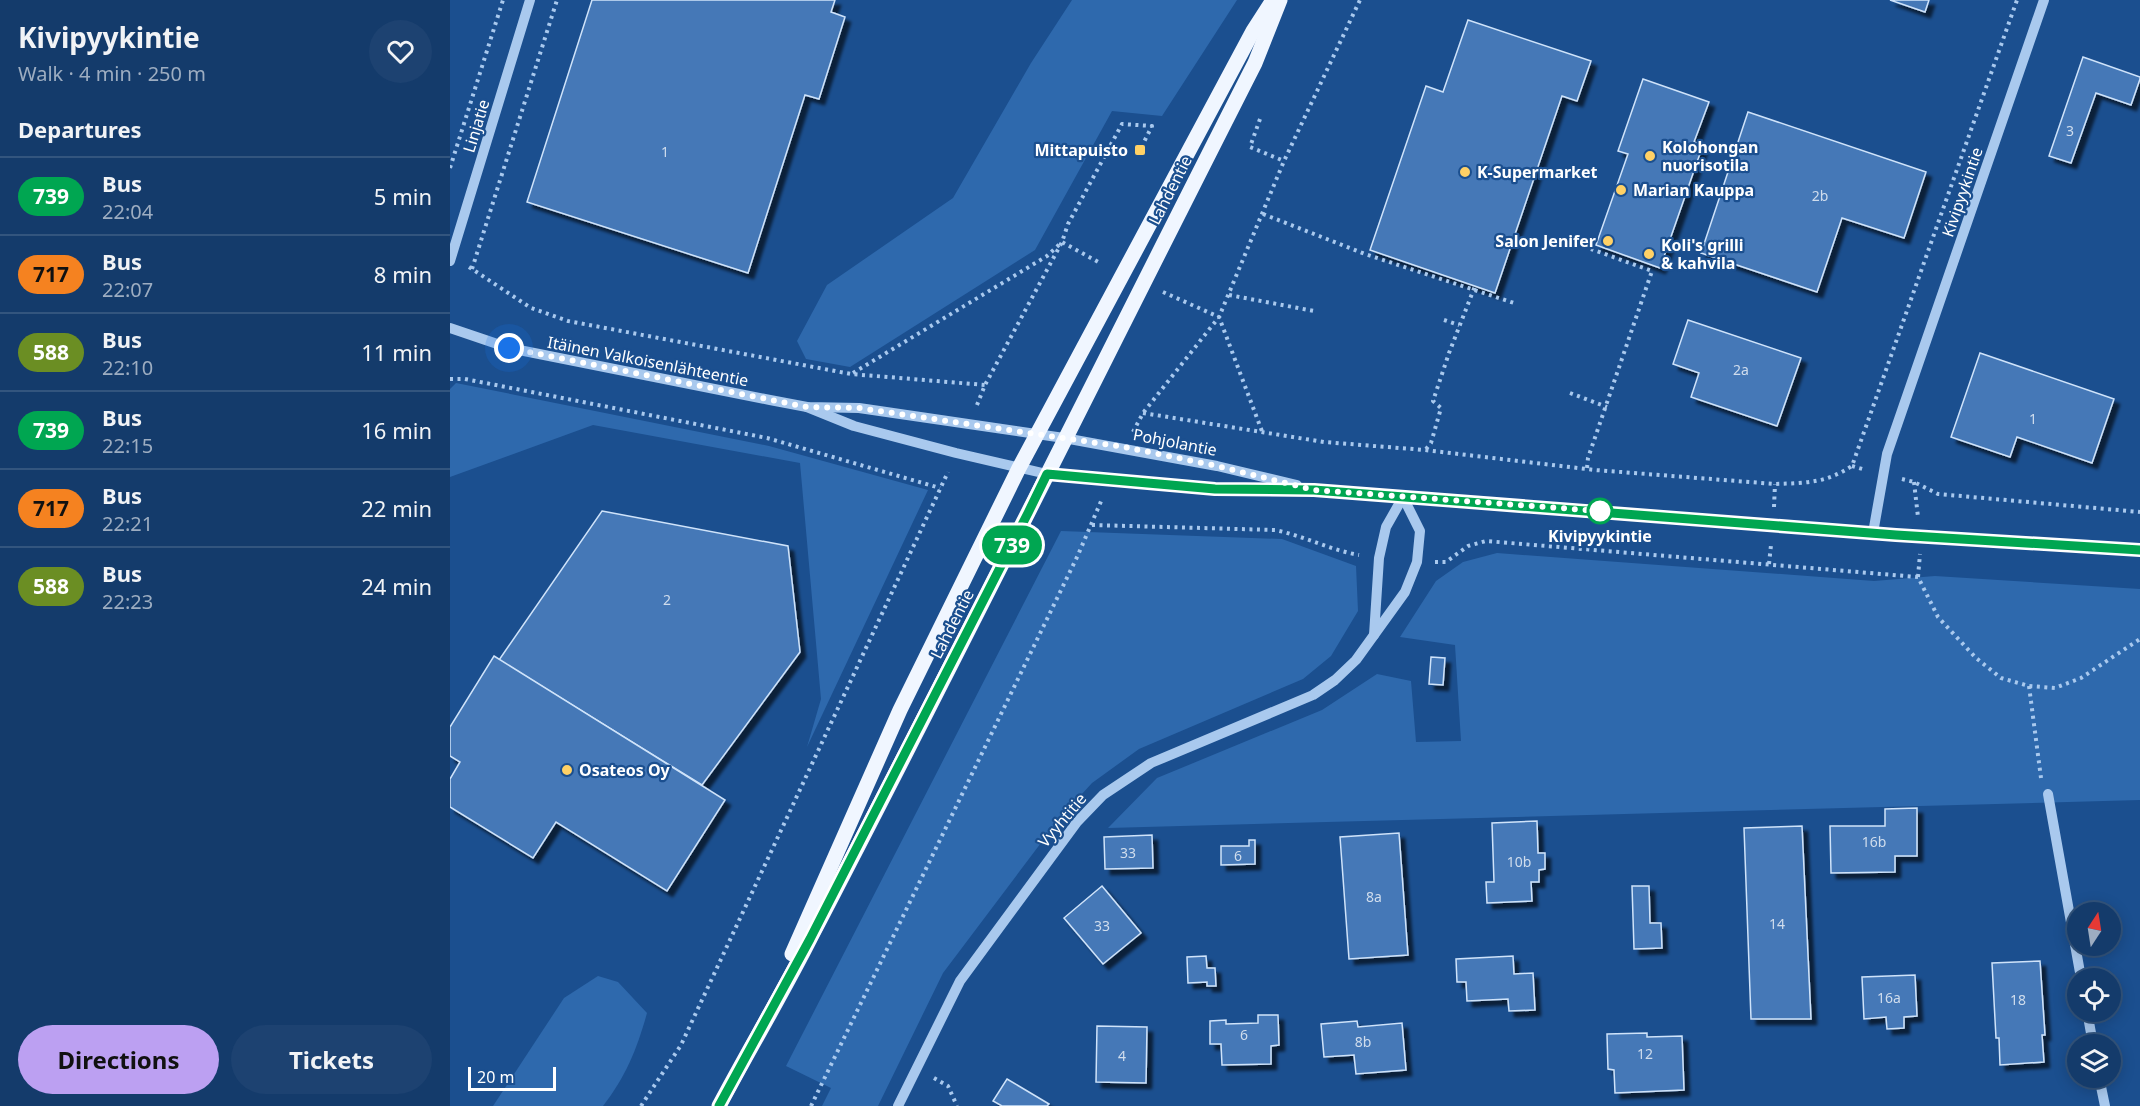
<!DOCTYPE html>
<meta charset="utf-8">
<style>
body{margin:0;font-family:"Noto Sans",sans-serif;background:#1d4271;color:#f1f3f6;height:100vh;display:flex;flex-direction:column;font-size:22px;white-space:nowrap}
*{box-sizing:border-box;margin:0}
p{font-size:20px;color:#9dadc1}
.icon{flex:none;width:33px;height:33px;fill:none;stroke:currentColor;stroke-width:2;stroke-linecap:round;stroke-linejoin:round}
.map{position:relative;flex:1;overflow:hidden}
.drawer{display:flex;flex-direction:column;background:#143b6b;width:450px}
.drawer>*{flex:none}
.badge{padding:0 12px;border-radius:20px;font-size:21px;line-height:39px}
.needle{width:39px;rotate:12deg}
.buttons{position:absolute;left:1617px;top:902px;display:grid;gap:12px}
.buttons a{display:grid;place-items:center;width:54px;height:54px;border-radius:50%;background:#143b6b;box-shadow:0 3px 15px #0003,0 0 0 2px #33557e;font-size:30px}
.scale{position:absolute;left:18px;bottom:15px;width:88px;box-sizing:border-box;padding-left:6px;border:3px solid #fff;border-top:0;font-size:16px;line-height:21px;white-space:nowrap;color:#fff;-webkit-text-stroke:4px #1b4f8f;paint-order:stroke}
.you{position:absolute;width:30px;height:30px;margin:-15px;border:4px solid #fff;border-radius:50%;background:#1a73e8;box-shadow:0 0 0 9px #1a73e833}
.map>.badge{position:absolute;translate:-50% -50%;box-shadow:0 0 0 3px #fff}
h2{padding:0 18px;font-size:22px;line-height:54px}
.round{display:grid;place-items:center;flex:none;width:63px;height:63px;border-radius:32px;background:#1d4271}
.summary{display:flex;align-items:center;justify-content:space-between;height:102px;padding:0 18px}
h1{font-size:28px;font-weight:700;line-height:45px}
.cta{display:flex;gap:12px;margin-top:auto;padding:12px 18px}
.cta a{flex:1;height:69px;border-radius:36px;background:#bca0f2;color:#111;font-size:24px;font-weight:700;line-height:69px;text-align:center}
.cta a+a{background:#1d4271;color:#f1f3f6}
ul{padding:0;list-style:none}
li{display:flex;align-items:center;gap:18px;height:78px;padding:0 18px;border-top:2px solid #33557e}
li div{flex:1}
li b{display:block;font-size:22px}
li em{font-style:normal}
li .badge{min-width:66px;font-weight:700;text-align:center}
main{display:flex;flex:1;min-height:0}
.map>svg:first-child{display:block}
.green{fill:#2e69ad}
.building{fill:#4478b7;stroke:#cfe3fa;stroke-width:1.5;filter:url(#shadow)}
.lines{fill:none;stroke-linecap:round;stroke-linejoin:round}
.path{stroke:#a9c9ee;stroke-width:4;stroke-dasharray:3 4.5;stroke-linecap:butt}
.minor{stroke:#a9c9ee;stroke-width:10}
.major{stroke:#f0f6ff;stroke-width:15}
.line-casing{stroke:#fff;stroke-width:14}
.line{stroke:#00a651;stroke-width:9}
.walk{stroke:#fff;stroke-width:6;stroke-dasharray:0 10.8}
.poi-dot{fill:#ffd166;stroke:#1b4f8f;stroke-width:2}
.stop-dot{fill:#fff;stroke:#00a651;stroke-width:3}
.labels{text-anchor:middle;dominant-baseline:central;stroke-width:4.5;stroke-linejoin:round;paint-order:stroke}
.number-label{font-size:14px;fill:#d0dded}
.street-label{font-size:16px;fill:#fff;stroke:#1b4f8f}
.poi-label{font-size:16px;font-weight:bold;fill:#fff;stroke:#1b4f8f;text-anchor:start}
.stop-label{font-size:16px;font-weight:bold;fill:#fff;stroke:#1b4f8f}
</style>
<main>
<section class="drawer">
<div class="summary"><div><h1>Kivipyykintie</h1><p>Walk · 4 min · 250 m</p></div><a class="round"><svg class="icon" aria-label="heart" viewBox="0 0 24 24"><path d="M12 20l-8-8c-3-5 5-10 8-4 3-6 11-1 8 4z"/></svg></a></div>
<h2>Departures</h2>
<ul>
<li><span class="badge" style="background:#00a651;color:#fff">739</span><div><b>Bus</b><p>22:04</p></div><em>5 min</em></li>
<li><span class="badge" style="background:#f58220;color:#111">717</span><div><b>Bus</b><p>22:07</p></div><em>8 min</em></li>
<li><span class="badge" style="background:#6b8e23;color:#fff">588</span><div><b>Bus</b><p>22:10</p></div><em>11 min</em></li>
<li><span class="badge" style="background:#00a651;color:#fff">739</span><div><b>Bus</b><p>22:15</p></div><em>16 min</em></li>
<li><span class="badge" style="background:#f58220;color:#111">717</span><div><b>Bus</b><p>22:21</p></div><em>22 min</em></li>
<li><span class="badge" style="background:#6b8e23;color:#fff">588</span><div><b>Bus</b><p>22:23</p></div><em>24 min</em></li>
</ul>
<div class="cta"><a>Directions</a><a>Tickets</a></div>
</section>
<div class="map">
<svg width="1690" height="1106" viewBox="0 0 1690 1106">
<defs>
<filter id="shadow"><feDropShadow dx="5.5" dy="5.5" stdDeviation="1.5" flood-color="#0009"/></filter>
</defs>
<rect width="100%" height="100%" fill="#1b4f8f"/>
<g class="green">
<polygon points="622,0 787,0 712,116 662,111 585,250 400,367 356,359 347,341 377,285 503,198 581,63"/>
<polygon points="6,383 319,446 478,490 357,747 371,699 350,463 143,425 0,477 0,389"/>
<polygon points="611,531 832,539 906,566 908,611 881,656 853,679 689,749 642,783 609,819 493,973 428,1106 372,1106 381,1088 336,1066"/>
<polygon points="1047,553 1424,581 1485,576 1690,589 1690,800 658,828 707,778 872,710 927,674 961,681 966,742 1011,741 1005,645 950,637 986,581 1013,562"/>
<path d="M148,976L168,982L197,1013C187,1049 176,1076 153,1106H43L114,998Z"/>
</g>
<g class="building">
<polygon points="142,0 385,0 381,12 395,17 369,99 355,95 298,273 77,202"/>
<polygon points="1440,0 1479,0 1475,12"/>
<polygon points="1018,20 1141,61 1127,101 1112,96 1045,293 920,250 976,86 993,92"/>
<polygon points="1633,57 1690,77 1690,79 1681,105 1646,93 1621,163 1599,156"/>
<polygon points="1193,79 1259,102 1244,142 1253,145 1210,268 1146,245 1178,154 1168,151"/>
<polygon points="1298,112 1476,172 1454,238 1392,218 1367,292 1251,253"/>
<polygon points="1238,320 1351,358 1327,426 1241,397 1249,373 1223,364"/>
<polygon points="1530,353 1664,399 1642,463 1567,437 1560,457 1501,437"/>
<polygon points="152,511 338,546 350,652 252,785 49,660"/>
<polygon points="44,656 275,800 217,891 106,822 83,858 0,807 0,779 10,762 0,756 0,727"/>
<polygon points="981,657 995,658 993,685 979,684"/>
<polygon points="1467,808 1467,856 1445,856 1445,872 1381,873 1380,826 1435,826 1435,809"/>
<polygon points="1087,821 1088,853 1095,853 1095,869 1089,870 1089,882 1081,882 1082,901 1037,903 1036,882 1044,882 1042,823"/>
<polygon points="1352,826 1361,1019 1301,1019 1294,828"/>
<polygon points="949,833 958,955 899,959 890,837"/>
<polygon points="702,835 703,868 655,869 654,837"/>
<polygon points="799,840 805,840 805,864 771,865 771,846 799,846"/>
<polygon points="652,886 691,933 653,964 614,918"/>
<polygon points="1182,886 1199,886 1200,923 1211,923 1212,948 1184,949"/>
<polygon points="756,956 757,968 765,968 766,986 757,986 757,982 738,983 737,957"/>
<polygon points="1063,956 1064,974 1083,973 1085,1010 1059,1011 1058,999 1017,1001 1016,982 1007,982 1006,959"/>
<polygon points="1590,961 1595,1035 1592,1035 1594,1062 1550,1065 1549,1038 1546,1038 1542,963"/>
<polygon points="1465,975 1467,1016 1454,1017 1454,1028 1437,1029 1436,1017 1414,1019 1412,977"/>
<polygon points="808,1015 828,1015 829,1045 821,1046 821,1064 772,1065 771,1044 760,1044 760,1021 776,1020 776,1024 808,1023"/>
<polygon points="907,1021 908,1027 952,1023 956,1070 906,1074 904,1055 874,1057 871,1024"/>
<polygon points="647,1026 697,1027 696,1083 646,1082"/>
<polygon points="1197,1033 1197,1037 1232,1036 1234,1090 1165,1093 1164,1070 1158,1069 1157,1034"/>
<polygon points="557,1079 599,1104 597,1106 552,1106 543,1101"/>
</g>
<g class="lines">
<g class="path">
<polyline points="810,119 800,147 834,161"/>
<polyline points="0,168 53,0"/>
<polyline points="813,214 915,254 1064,303"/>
<polyline points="19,267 81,308 118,321 401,374 535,385"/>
<polyline points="22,269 107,0"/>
<polyline points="713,292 769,317 813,434"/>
<polyline points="779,295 864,311"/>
<polyline points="994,320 1009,325"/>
<polyline points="403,373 597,256 612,242 650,263"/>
<polyline points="0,379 15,379 317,438 490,488"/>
<polyline points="1120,393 1157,407"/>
<polyline points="527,405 535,385 612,242 618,224 672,124 702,126 690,150"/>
<path d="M693,413L874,442L975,450L1145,470L1325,484C1356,483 1376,483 1402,466L1567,0"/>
<polyline points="683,432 693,413 769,317 834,161 910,0"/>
<polyline points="976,449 981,443 991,408 983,401 999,353 1025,286"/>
<polyline points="1402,466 1416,470"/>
<polyline points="1137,468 1138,458 1202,271 1141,249"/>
<polyline points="1452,479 1464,482 1488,494 1690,512"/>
<polyline points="1464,482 1468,517"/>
<polyline points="1324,507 1325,484"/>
<path d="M642,525L825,530C854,536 880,550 909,555"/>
<polyline points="985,562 996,562 1018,546 1036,541 1468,577 1488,617 1526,658 1551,678 1579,686 1605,688 1631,678 1690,639"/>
<polyline points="1319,564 1321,545"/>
<polyline points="1468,577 1470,554"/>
<polyline points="1579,686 1591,778"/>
<polyline points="484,1078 498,1086 507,1106"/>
<polyline points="191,1106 231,1045 498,472"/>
<polyline points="361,1106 628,555 652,499"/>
</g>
<g class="minor">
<polyline points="0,261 80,0"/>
<polyline points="0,328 59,348 320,400 357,407 409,408 614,438 767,466 847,485"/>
<polyline points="357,407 404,426 506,453 597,474 765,489 864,490 1423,533 1690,550"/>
<polyline points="1423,533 1437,454 1594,0"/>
<polyline points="924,635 929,558 936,527 953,497"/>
<polyline points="1598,794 1631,978"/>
<polyline points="1637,1011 1643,1044"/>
<polyline points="1649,1077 1655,1106"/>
<polyline points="448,1106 510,981 627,822 653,795 701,763 863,695 885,680 906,660 955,592 967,562 970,531 953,497"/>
</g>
<g class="major">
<polyline points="342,954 450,710 569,468 803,31 823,0"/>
<path d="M269,1106C299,1049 333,993 362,935C513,646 657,354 805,63L830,0"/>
</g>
</g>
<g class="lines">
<defs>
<polyline id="line" points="269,1106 360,939 578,513 597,474 765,489 864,490 1446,535 1690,550"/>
</defs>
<use href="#line" class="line-casing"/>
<use href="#line" class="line"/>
<polyline class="walk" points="59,348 357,407 409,408 674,447 767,466 864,490 1150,511"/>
</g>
<g class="poi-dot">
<rect x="684" y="144" width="12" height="12" rx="3"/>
<circle cx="1200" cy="156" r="6"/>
<circle cx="1015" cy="172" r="6"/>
<circle cx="1171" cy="190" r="6"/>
<circle cx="1158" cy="241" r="6"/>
<circle cx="1199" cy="254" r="6"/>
<circle cx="117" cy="770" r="6"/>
</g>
<circle class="stop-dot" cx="1150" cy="511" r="12"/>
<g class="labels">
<g class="number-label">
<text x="1620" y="130">3</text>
<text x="215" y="151">1</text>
<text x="1370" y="195">2b</text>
<text x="1291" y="369">2a</text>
<text x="1583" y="418">1</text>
<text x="217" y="599">2</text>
<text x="1424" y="841">16b</text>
<text x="678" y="852">33</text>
<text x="788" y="855">6</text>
<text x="1069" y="861">10b</text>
<text x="924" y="896">8a</text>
<text x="1327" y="923">14</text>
<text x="652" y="925">33</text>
<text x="1439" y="997">16a</text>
<text x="1568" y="999">18</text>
<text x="794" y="1034">6</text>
<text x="913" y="1041">8b</text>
<text x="1195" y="1053">12</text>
<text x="672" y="1055">4</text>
</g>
<g class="street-label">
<text transform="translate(26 126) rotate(-73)">Linjatie</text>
<text transform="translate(720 190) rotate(-63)">Lahdentie</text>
<text transform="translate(1512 192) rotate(-71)">Kivipyykintie</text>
<text transform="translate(198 361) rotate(11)">Itäinen Valkoisenlähteentie</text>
<text transform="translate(725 442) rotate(11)">Pohjolantie</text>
<text transform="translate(502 624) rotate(-63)">Lahdentie</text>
<text transform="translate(612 820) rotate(-50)">Vyyhtitie</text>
</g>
<g class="poi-label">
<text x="1212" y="147">Kolohongan<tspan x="1212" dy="18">nuorisotila</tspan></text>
<text x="678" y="150" text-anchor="end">Mittapuisto</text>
<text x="1027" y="172">K-Supermarket</text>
<text x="1183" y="190">Marian Kauppa</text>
<text x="1146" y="241" text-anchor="end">Salon Jenifer</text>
<text x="1211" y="245">Koli's grilli<tspan x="1211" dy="18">&amp; kahvila</tspan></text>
<text x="129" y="770">Osateos Oy</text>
</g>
<g class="stop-label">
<text x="1150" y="536">Kivipyykintie</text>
</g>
</g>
</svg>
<div class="buttons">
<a><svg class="needle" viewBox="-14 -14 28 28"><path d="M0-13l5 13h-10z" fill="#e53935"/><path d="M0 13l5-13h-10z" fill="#9dadc1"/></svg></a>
<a><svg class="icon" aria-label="locate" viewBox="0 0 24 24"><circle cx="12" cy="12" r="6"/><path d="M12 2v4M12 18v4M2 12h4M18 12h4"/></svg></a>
<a><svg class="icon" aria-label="layers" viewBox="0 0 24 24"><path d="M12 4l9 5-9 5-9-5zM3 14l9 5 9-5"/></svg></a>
</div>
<div class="scale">20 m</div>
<div class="you" style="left:59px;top:348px"></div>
<b class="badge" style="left:562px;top:545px;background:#00a651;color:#fff">739</b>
</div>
</main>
